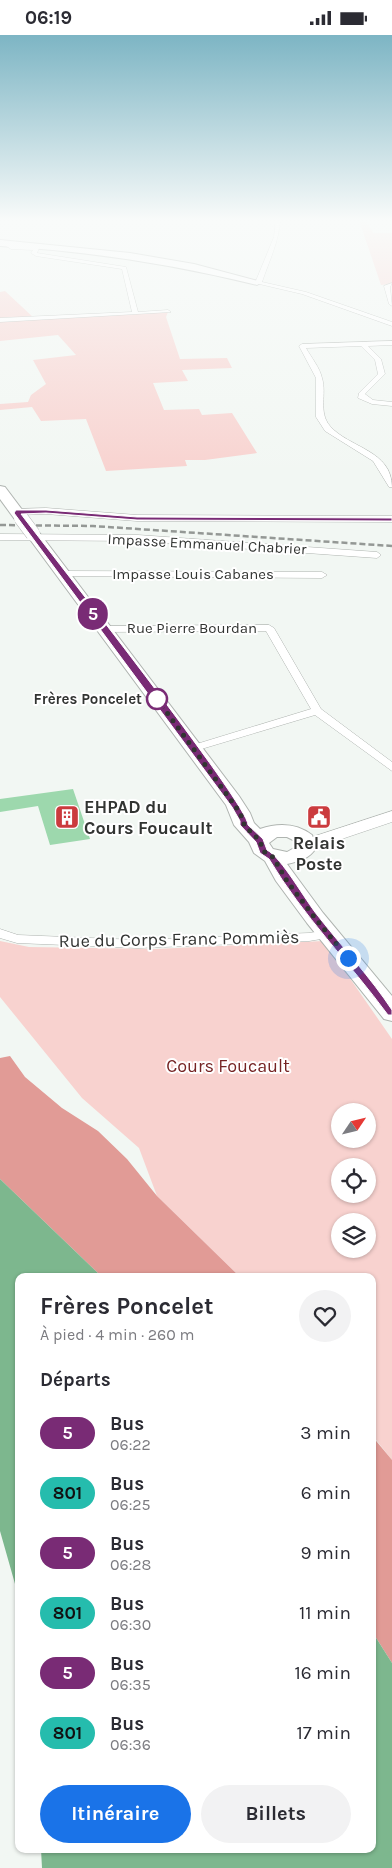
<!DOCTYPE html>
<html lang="fr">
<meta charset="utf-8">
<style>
body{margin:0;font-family:Karla,sans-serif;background:#f2f2f3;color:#2b2b33;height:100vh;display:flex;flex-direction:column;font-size:19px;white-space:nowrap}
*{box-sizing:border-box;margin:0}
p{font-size:16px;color:#7c7c81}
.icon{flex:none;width:28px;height:28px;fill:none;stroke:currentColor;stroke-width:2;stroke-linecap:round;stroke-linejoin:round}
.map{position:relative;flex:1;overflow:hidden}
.drawer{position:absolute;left:15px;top:1238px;width:361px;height:580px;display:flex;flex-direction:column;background:#fff;border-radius:10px;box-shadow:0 1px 4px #0004}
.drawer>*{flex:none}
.badge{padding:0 10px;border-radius:16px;font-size:18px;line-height:32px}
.needle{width:32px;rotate:55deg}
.buttons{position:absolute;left:331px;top:1068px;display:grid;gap:10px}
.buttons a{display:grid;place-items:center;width:45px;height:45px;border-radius:50%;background:#fff;box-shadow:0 1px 4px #0004;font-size:25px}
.you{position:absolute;width:25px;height:25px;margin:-12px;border:4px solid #fff;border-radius:50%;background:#1a73e8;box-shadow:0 0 0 8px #1a73e833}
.map>.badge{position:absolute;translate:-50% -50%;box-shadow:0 0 0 2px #fff}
h2{padding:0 25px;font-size:19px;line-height:45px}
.round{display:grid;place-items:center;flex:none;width:52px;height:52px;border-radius:26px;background:#f2f2f3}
.head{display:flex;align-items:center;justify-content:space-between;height:85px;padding:0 25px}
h1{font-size:24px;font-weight:700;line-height:38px}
.action{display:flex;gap:10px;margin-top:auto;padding:10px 25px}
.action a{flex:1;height:58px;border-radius:30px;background:#1a73e8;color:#fff;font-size:20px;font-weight:700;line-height:58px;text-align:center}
.action a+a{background:#f2f2f3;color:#2b2b33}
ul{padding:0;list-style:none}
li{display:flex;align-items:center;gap:15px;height:60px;padding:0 25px}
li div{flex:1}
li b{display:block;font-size:19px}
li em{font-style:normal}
li .badge{min-width:55px;font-weight:700;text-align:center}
.status{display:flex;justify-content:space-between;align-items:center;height:35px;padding:0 25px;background:#fff;direction:ltr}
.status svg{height:14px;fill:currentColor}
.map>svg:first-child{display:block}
.green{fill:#f8d2cf;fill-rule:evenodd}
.forest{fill:#e19b96}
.water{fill:#7db78e}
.building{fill:#9dd8ad}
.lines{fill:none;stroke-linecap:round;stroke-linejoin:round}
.street-casing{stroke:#afb4b0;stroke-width:1}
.secondary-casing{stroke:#afb4b0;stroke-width:1}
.primary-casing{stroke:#afb4b0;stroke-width:2}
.street{fill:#fff;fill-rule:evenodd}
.secondary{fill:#fff;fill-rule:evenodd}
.primary{fill:#fff;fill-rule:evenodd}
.rail{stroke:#949895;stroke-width:2.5;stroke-dasharray:6 3;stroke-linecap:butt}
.primary-bridge-casing{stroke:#afb4b0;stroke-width:15;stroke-linecap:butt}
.primary-bridge{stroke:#fff;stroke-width:14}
.line{fill:#792b75;stroke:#fff}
.walk{stroke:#323432;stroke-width:5;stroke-dasharray:0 9}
.stop-dot{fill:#fff;stroke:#792b75;stroke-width:2.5}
.labels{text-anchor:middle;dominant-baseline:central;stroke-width:4;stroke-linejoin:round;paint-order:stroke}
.far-street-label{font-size:15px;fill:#323432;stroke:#fff}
.far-stop-label{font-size:15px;font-weight:bold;fill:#323432;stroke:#fff;text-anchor:end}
.poi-label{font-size:18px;font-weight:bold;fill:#323432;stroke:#fff;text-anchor:start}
.street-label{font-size:18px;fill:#323432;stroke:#fff}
.park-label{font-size:18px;fill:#752323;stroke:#fff}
</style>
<div class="status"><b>06:19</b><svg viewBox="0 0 49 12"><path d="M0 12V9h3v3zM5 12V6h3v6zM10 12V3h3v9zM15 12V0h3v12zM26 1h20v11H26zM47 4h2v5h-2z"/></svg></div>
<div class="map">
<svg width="392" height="1833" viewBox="0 0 392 1833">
<rect width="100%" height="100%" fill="#f2f7f3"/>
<g class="green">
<polygon points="359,185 368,185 367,187 373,198 392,198 392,249 381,250"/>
<polygon points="5,256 34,283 168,277 166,282 180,324 227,323 232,333 182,335 188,346 153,348 164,375 199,374 202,380 232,378 257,418 205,425 185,425 187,431 106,436 86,384 41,386 32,372 0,375 0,369 28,367 31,360 46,349 33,325 76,320 58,300 0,306 0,257"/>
<path d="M0,906L29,912L156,914L324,906L392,1004V1425L373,1401L372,1241H239L157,1161L139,1113L82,1063L0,962ZM340,1076H368V1104H340ZM340,1131H368V1159H340ZM340,1186H368V1214H340Z"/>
</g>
<g class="forest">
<polygon points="10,1021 25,1042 62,1073 98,1096 127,1124 157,1161 239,1241 101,1241 0,1144 0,1023"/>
<polygon points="372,1401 392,1425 392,1628 373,1598"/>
</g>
<g class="water">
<polygon points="0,1144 101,1241 19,1241 19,1563 0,1496"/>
<polygon points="373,1598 392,1628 392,1833 42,1833 41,1814 372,1814"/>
</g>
<polygon class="building" points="73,754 90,804 50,810 38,771 0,777 0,764"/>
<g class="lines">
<defs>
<g id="street">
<path d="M276,185H280C279,207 269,226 262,247L306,257L392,287V291L302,259L255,248L274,202Z"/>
<polygon points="10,207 12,211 39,213 37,218 126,232 138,277 168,275 171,277 0,287 0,283 132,277 122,234 36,221 31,218 33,215 11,214 5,210"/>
<polygon points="392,248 390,252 392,271 389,269 384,251"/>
<path d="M392,306V310L368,311L381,324L385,339L365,359L373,365L392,367V371L372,369L358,363L359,358L378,339L375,325L361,311L306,313C311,322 320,333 322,343C327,359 318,377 330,391C349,413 392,415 392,452H389L373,426L325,396L316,382V343L299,311L302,309Z"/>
<polygon points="46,473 137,480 392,481 392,487 137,486 46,479 16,480 12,477 16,474"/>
<polygon points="0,499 138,500 377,517 381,520 377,523 138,506 0,505"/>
<polygon points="64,536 322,537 327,540 322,543 61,541 61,537"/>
<polygon points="269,590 274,593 321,674 392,727 392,736 315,680 198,715 190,715 190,711 311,674 266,596 104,597 99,594 104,591"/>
<polygon points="0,894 18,900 138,905 309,898 328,895 335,899 333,902 309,906 138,913 17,908 0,903"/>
</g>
<path id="secondary" d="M392,776V787L318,812C312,817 308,818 301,816L298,812L306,804Z"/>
<g id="primary">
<path d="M0,205L130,218L194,229L262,247L257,250C172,229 87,216 0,211Z"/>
<polygon points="0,451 5,452 26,480 28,483 26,486 16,486 0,464"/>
<path d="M33,495L38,496L239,761L250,778L254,788L260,794C278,788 296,788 312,800L316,813C309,824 300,826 287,829L323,878L392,961V986L384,984L307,888L276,846L265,826L254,818L249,807L234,790L226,770L26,499ZM277,802H287L295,806L296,812L287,817L273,814L269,808Z"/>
</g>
</defs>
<use href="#street" class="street-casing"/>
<use href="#secondary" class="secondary-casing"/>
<use href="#primary" class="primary-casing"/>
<use href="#street" class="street"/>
<use href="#secondary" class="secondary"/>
<use href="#primary" class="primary"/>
<polyline class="rail" points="0,490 93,491 392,511"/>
<defs>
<polyline id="primary-bridge" points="21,483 33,499"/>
</defs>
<use href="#primary-bridge" class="primary-bridge-casing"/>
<use href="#primary-bridge" class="primary-bridge"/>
</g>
<linearGradient id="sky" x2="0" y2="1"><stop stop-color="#7db5c4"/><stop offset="0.42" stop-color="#f9fbfa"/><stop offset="1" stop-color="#f9fbfa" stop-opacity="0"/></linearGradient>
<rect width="392" height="442" fill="url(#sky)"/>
<path class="line" d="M16,475H46L137,482L392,483V486L137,485L46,478L21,479C48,515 249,770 248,790L263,804L267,815C282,823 305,865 318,881C343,913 371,943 392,975V980H388C349,927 303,881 269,824L260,818L256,807L240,790V786L232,772L14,478Z"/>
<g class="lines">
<polyline class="walk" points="157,664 236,772 244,786 244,790 260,806 263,816 273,822 287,846 315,883 348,923"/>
</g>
<defs>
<symbol id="building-square" viewBox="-11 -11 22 22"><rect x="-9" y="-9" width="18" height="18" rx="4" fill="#cb3b3e" stroke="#fff"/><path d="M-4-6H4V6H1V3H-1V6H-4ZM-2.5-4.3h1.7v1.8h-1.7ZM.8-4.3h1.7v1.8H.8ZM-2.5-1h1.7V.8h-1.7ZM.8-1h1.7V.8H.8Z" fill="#fff"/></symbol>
<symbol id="civic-square" viewBox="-11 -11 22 22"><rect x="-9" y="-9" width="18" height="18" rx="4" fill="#cb3b3e" stroke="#fff"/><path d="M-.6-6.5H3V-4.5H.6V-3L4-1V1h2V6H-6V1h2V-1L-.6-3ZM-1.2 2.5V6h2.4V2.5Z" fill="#fff"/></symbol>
</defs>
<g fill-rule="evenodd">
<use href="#building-square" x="53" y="768" width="28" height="28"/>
<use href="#civic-square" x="305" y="768" width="28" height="28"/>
</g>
<circle class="stop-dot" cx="157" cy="664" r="10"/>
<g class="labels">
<g class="far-street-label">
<text transform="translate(207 509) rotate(3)">Impasse Emmanuel Chabrier</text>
<text x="193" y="539">Impasse Louis Cabanes</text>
<text x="192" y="593">Rue Pierre Bourdan</text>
</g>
<g class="far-stop-label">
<text x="142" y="664">Frères Poncelet</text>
</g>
<g class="poi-label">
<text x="84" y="772">EHPAD du<tspan x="84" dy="21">Cours Foucault</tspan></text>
<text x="319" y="808" text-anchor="middle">Relais<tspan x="319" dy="21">Poste</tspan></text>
</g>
<g class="street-label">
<text transform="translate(179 904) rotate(-1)">Rue du Corps Franc Pommiès</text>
</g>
<g class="park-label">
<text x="228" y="1031">Cours Foucault</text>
</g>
</g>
</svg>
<div class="buttons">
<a><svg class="needle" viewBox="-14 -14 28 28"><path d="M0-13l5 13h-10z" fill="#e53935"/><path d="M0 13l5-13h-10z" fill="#7c7c81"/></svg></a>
<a><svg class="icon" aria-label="locate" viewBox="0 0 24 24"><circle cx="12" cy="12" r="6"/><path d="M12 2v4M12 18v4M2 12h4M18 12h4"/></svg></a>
<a><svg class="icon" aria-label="layers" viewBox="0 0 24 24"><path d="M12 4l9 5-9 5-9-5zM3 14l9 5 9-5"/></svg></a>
</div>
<div class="you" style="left:348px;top:923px"></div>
<b class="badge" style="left:93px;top:579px;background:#792b75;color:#fff">5</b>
<section class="drawer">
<div class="head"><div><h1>Frères Poncelet</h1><p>À pied · 4 min · 260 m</p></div><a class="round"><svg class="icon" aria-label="heart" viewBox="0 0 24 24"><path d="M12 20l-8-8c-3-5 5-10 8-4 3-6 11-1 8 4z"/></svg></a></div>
<h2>Départs</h2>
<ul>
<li><span class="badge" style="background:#792b75;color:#fff">5</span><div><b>Bus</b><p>06:22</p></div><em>3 min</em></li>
<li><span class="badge" style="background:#25bcad;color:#111">801</span><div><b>Bus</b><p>06:25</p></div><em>6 min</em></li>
<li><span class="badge" style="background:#792b75;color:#fff">5</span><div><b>Bus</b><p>06:28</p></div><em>9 min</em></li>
<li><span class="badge" style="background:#25bcad;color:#111">801</span><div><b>Bus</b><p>06:30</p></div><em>11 min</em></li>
<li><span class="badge" style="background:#792b75;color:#fff">5</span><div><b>Bus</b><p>06:35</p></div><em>16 min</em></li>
<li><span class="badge" style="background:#25bcad;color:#111">801</span><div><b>Bus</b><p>06:36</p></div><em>17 min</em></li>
</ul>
<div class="action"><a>Itinéraire</a><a>Billets</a></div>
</section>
</div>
